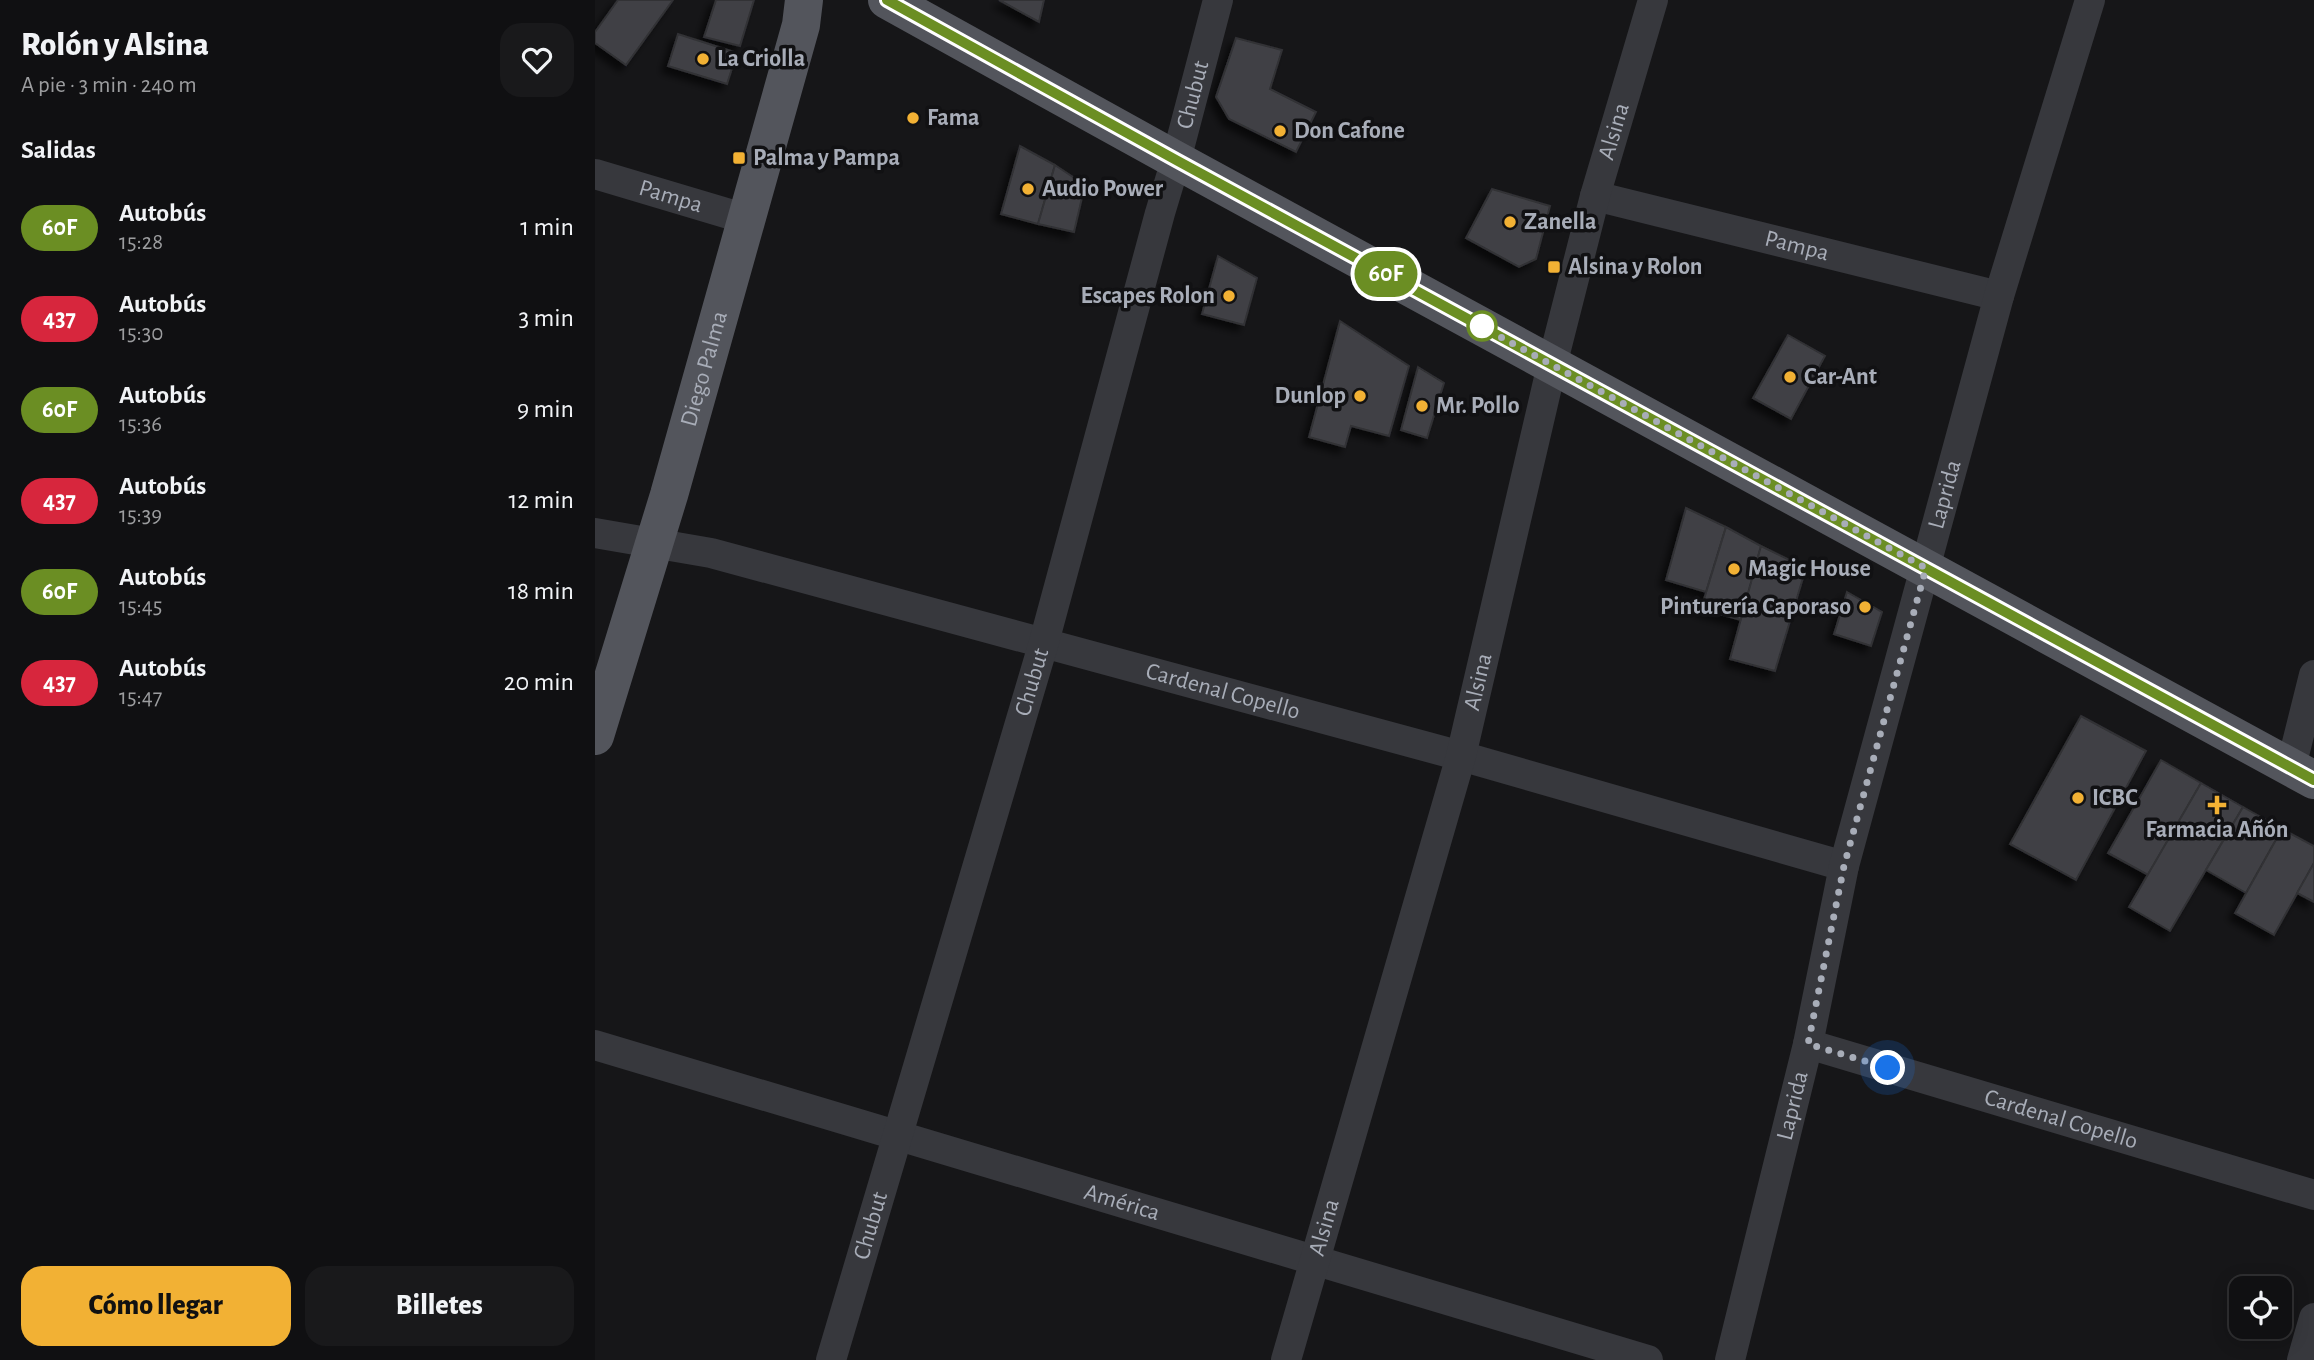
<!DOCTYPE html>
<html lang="es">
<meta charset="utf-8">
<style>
body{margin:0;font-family:"Alegreya Sans",sans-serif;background:#19191b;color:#f1f3f6;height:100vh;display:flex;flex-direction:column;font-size:26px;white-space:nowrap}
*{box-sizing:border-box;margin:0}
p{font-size:23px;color:#9c9d9f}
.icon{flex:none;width:38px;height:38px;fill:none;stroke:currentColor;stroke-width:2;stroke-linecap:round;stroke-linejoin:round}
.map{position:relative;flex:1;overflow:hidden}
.drawer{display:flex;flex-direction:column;background:#101012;width:595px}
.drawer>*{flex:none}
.badge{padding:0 14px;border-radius:23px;font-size:24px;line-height:46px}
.fabs{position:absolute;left:1634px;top:1276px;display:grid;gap:14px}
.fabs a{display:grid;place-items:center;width:63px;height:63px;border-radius:14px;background:#101012;box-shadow:0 4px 18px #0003,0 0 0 2px #303032;font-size:35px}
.you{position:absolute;width:35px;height:35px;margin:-18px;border:5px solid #fff;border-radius:50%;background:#1a73e8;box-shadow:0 0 0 10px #1a73e833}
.map>.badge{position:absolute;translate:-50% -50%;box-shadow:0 0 0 4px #fff}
h2{padding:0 21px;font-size:26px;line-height:63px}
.round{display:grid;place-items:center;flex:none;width:74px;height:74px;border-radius:21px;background:#19191b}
.summary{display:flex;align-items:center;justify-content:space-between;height:119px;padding:0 21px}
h1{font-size:33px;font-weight:800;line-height:52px}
.primary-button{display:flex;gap:14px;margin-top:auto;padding:14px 21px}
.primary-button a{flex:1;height:80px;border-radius:21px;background:#f2b134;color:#111;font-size:28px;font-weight:800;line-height:80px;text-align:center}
.primary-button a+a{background:#19191b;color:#f1f3f6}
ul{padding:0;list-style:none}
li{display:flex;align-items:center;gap:21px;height:91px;padding:0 21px}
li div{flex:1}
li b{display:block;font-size:26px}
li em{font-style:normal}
li .badge{min-width:77px;font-weight:700;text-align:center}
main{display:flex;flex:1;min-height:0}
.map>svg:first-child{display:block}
.building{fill:#404145;stroke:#303034;stroke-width:2;filter:url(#shadow)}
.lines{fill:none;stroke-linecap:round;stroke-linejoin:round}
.minor{stroke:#37383d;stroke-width:30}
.major{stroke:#53555c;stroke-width:38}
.line-casing{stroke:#fff;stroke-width:16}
.line{stroke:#6b8e23;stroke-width:10}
.walk{stroke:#a8adb8;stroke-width:7;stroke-dasharray:0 12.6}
.poi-dot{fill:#f2b134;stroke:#111113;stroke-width:2.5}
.stop-dot{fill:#fff;stroke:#6b8e23;stroke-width:3.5}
.labels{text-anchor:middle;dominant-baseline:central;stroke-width:7;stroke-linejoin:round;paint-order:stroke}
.poi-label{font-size:24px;font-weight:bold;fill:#a8adb8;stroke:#111113;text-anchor:start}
.street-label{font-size:24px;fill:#a8adb8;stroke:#111113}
</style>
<main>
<section class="drawer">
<div class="summary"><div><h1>Rolón y Alsina</h1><p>A pie · 3 min · 240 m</p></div><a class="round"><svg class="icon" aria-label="heart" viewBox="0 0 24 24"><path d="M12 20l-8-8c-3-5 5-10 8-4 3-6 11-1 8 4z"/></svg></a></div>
<h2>Salidas</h2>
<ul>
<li><span class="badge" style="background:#6b8e23;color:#fff">60F</span><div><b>Autobús</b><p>15:28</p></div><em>1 min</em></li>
<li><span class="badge" style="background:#d7263d;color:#fff">437</span><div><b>Autobús</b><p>15:30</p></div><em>3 min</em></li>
<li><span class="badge" style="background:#6b8e23;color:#fff">60F</span><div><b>Autobús</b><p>15:36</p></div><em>9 min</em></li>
<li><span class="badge" style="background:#d7263d;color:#fff">437</span><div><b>Autobús</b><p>15:39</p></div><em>12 min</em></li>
<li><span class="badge" style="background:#6b8e23;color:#fff">60F</span><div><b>Autobús</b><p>15:45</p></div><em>18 min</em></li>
<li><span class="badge" style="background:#d7263d;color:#fff">437</span><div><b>Autobús</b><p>15:47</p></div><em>20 min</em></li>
</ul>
<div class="primary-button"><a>Cómo llegar</a><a>Billetes</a></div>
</section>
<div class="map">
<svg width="1719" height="1360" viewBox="0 0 1719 1360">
<defs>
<filter id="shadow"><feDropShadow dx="-6" dy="6" stdDeviation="3.5" flood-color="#0009"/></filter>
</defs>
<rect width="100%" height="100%" fill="#161618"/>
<g class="building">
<polygon points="23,0 78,0 31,65 0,43 0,32"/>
<polygon points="121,0 159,0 145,46 109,37"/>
<polygon points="404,0 449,0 444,22"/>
<polygon points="83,34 142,53 132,84 73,66"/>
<polygon points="641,38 687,50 675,89 721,112 701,152 634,119 621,97"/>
<polygon points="425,146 460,165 443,224 406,214"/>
<polygon points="460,165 490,185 479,232 443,224"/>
<polygon points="897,189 955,206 941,259 924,267 871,238"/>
<polygon points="623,256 662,278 649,325 607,314"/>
<polygon points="745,321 814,366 794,436 756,426 750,447 714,437"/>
<polygon points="1193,335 1230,356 1196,419 1158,398"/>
<polygon points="823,367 849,383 832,438 806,430"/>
<polygon points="1091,508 1131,527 1111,592 1071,580"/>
<polygon points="1131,527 1166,546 1146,620 1106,609"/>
<polygon points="1166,546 1211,568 1180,671 1135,659"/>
<polygon points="1252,592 1287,612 1276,646 1239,634"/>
<polygon points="1486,716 1551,751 1481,880 1415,844"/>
<polygon points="1566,760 1606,783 1553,875 1513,853"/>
<polygon points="1606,783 1648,807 1575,931 1534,907"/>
<polygon points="1648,807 1687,829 1651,893 1611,870"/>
<polygon points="1687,829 1719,846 1719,863 1679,935 1640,913"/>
<polygon points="1719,863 1719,902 1702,893"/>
</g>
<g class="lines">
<g class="minor">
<path id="s1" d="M0,174L151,219"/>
<path id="s2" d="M1000,196L1404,296"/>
<path id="s3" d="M0,533L116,553L866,756L1249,866"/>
<polyline points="1696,767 1719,675"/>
<path id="s4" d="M1213,1044L1719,1195"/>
<path id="s5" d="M0,1045L1053,1360"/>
<path id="s6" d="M236,1360L449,642L565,213L581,160L623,0"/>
<path id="s7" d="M691,1360L866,756L957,365L1000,196L1058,0"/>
<path id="s8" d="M1135,1360L1213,1044L1249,866L1404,296L1495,0"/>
<polyline points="1707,1360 1719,1318"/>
</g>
<g class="major">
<polyline points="292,0 581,160 1719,780"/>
<path id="s9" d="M0,736L74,495L206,25L209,0"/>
</g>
</g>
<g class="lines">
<defs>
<polyline id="line" points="292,0 581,160 1719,780"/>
</defs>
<use href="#line" class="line-casing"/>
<use href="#line" class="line"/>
<polyline class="walk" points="887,326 880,323 1331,568 1249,866 1213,1044 1293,1068"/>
</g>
<g class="poi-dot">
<circle cx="108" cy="59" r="7"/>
<circle cx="318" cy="118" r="7"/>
<circle cx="685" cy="131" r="7"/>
<rect x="137" y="151" width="14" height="14" rx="3.5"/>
<circle cx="433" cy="189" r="7"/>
<circle cx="915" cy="222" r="7"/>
<rect x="952" y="260" width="14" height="14" rx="3.5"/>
<circle cx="634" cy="296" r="7"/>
<circle cx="1195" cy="377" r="7"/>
<circle cx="765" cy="396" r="7"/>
<circle cx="827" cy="406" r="7"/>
<circle cx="1139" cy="569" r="7"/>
<circle cx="1270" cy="607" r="7"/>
<circle cx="1483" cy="798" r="7"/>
<path d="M1618.5 794.5h7v7h7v7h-7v7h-7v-7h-7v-7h7z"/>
</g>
<circle class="stop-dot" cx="887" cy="326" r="14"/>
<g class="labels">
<g class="poi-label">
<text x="122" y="59">La Criolla</text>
<text x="332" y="118">Fama</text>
<text x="699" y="131">Don Cafone</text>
<text x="158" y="158">Palma y Pampa</text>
<text x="447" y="189">Audio Power</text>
<text x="929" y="222">Zanella</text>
<text x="973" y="267">Alsina y Rolon</text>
<text x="620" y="296" text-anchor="end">Escapes Rolon</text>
<text x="1209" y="377">Car-Ant</text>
<text x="751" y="396" text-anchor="end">Dunlop</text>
<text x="841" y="406">Mr. Pollo</text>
<text x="1153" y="569">Magic House</text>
<text x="1256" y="607" text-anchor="end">Pinturería Caporaso</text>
<text x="1497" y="798">ICBC</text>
<text x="1622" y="830" text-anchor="middle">Farmacia Añón</text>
</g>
<g class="street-label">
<text stroke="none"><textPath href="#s6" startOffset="1316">Chubut</textPath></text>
<text stroke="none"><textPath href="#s7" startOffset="1272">Alsina</textPath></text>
<text stroke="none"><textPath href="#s1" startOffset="79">Pampa</textPath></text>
<text stroke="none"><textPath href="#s2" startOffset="208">Pampa</textPath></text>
<text stroke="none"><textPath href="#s9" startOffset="383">Diego Palma</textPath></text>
<text stroke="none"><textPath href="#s8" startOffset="892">Laprida</textPath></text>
<text stroke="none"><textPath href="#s6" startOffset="707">Chubut</textPath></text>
<text stroke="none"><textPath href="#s7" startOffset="705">Alsina</textPath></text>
<text stroke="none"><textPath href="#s3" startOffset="648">Cardenal Copello</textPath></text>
<text stroke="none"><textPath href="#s8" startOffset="262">Laprida</textPath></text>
<text stroke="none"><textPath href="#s4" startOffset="264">Cardenal Copello</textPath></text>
<text stroke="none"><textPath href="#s5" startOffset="550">América</textPath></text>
<text stroke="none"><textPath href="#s6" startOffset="140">Chubut</textPath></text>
<text stroke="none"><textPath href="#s7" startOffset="138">Alsina</textPath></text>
</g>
</g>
</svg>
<div class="fabs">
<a><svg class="icon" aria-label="locate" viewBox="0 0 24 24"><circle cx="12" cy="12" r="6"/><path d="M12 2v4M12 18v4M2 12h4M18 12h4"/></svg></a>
</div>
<div class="you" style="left:1293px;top:1068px"></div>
<b class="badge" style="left:791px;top:274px;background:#6b8e23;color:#fff">60F</b>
</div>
</main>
